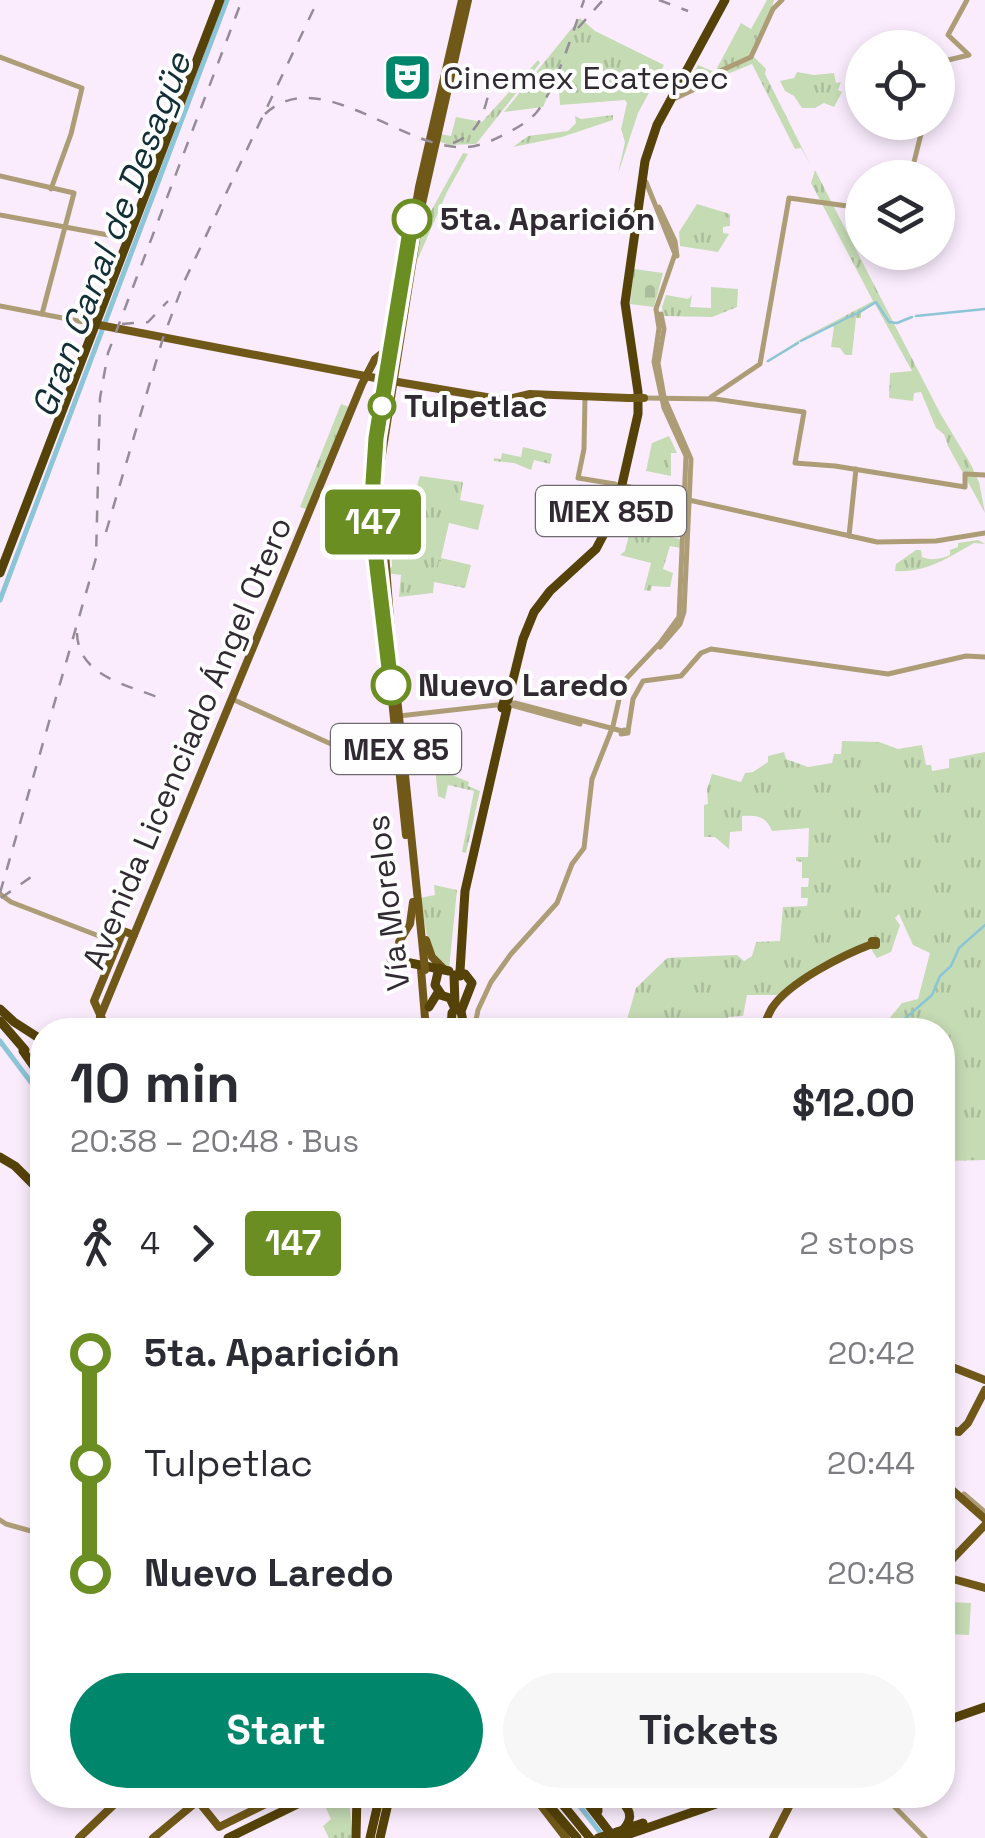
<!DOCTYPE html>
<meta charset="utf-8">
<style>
body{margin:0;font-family:"Space Grotesk",sans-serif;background:#f7f7f7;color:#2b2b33;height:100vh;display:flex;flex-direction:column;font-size:38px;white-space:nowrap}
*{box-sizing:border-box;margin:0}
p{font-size:32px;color:#7c7c81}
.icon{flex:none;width:55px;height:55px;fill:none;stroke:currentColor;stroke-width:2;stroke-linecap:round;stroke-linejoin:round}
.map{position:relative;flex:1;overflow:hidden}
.sheet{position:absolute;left:30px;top:1018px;width:925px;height:790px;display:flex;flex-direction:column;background:#fff;border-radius:40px;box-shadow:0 5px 15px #0003}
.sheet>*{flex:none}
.badge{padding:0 20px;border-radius:8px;font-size:35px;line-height:65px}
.buttons{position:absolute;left:845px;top:30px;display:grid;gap:20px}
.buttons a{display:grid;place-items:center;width:110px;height:110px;border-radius:50%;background:#fff;box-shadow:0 5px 15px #0003;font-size:50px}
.map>.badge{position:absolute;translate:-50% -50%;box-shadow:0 0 0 5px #fff}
.legs{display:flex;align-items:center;gap:15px;height:110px;padding:0 40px;font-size:32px}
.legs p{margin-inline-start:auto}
.overview{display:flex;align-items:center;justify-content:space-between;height:170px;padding:0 40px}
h1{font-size:55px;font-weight:600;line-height:75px}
.button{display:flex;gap:20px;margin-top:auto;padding:20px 40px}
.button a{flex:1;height:115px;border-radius:60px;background:#00876b;color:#fff;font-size:40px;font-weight:600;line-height:115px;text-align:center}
.button a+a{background:#f7f7f7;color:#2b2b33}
ul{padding:0 40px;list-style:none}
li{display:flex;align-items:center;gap:35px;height:110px;font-size:38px}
li i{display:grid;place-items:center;width:15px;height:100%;margin:0 12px;background:currentColor}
li i::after{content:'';width:25px;height:25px;margin:-12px;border:8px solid;border-radius:50%;background:#fff}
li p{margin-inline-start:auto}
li:first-child i{background:linear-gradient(#0000 50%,currentColor 0)}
li:last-child i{background:linear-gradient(currentColor 50%,#0000 0)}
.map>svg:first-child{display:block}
.grass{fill:url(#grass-tufts)}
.cemetery{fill:url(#cemetery-stones)}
.pitch{fill:#c5dbb4}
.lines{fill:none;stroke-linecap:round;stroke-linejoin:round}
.stream{stroke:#8cc5d8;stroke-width:2.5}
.canal{stroke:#8cc5d8;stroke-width:5}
.highway-tunnel{stroke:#d2c5d4;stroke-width:9;stroke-dasharray:9 4.5;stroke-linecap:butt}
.minor{stroke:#ad9d77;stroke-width:5}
.major{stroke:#705819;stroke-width:8}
.highway{stroke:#554208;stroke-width:9}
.rail{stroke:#968c98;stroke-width:2.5;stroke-dasharray:12 12;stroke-linecap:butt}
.major-bridge{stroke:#705819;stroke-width:8}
.highway-bridge{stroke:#554208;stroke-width:9}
.line-1-casing{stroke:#fff;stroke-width:22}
.line-1{stroke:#6b8e23;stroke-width:15}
.stop-1-dot{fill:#fff;stroke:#6b8e23;stroke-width:5}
.labels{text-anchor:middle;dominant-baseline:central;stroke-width:8;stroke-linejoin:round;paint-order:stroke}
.shield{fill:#fefefe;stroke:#6e6a6f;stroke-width:2.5}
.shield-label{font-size:30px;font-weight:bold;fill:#312a32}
.poi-label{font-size:32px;fill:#312a32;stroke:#fefefe;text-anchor:start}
.stop-label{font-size:32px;font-weight:bold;fill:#312a32;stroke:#fefefe;text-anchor:start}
.street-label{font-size:32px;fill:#312a32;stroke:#fefefe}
.water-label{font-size:35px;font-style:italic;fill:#122f37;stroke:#fefefe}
</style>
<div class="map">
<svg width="985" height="1838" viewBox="0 0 985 1838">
<defs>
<pattern id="grass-tufts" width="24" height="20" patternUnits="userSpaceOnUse" patternTransform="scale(2.5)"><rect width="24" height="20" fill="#c5dbb4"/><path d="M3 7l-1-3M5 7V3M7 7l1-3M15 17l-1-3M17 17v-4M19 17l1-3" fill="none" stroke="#aabc9b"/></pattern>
<pattern id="cemetery-stones" width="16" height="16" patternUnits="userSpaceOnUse" patternTransform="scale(2.5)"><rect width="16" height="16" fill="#c5dbb4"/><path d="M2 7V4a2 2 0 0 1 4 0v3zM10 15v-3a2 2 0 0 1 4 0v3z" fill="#aabc9b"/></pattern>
</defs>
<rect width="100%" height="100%" fill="#faecfd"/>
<g class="grass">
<polygon points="767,0 774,0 766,29 753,56 766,69 765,74 810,164 801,148 795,149 752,64 676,95 679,89 698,79 692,75 698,65 712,71 716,70 741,23 751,29"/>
<polygon points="580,18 595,31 664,65 638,113 618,174 625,142 621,129 627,103 625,100 560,105 559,90 550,91 543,107 504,112"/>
<polygon points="538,60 540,63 476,144 449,145 438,141 440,134 451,136 456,117 482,122"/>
<polygon points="797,72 814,75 834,73 836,83 841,82 838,90 842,92 834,107 824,103 815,108 802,108 794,96 785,91 780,81 794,78"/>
<polygon points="613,115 613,120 562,137 513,147 528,136 568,131 576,123 575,116 581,119"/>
<polygon points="463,153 468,154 447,192 417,261 412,260 421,208 431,211"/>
<polygon points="815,170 940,413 970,463 979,482 985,513 948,446 944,434 936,428 921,392 914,393 913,401 889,398 890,373 912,371 875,304 861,313 861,318 856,318 852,355 845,355 840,348 831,347 834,327 831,326 802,340 769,362 765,362 801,339 873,301 811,183"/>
<polygon points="697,204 730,214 730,226 723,227 723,233 729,234 718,252 680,246 679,232"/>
<polygon points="711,287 738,289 737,307 712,317 663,316 662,307 666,295 688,299 692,295 690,307 711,308"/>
<polygon points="341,404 352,408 309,510 300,507"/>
<polygon points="669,436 677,453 671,453 671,476 646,471 652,443"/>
<polygon points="523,447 552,454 550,464 534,460 531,470 514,463 494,461 494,458 501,459 502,453 521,457"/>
<polygon points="420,476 463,482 460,500 484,505 478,530 449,523 441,558 471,565 465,588 434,582 433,593 399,597 401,575 386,573 392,566 390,525 383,500 405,504 408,488 416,489"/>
<polygon points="623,499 652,505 648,528 669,532 669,536 682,540 681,548 670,546 663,569 673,573 670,587 652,586 651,591 644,590 651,563 620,555 625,551 631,526 615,523"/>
<path d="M978,540L985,544L974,543C948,558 926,573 895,571L896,564L916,550H921L922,557C931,561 941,559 950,555V550L958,547V543Z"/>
<path d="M842,741L879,742L898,749L922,745L926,765H931L932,771L949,768V759L985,752V1160L943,1161L942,1030H880L902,1003L918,999L930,953L913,945L899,914L895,918L900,925L891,952L877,958L869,946L874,937L783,995H747L743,1016L728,1017V1025L689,1030L688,1025L668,1030H624L636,988L667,958L737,955L744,961L752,956L756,942L780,941L783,907L807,906L808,898H801V887H808L809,878H802V862L796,861V857H808L809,828L772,831C766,816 757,815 742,816V831L730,832L729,849L715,837H704V805L708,804L707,789L712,774L741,782L745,773L753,772L768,762V756L784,752L786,759L808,767L832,763L834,754H841Z"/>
<polygon points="435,768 469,782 468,786 480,791 466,853 462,852 474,791 448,785 445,799 438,796"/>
<path d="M434,885L457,890L449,969C425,951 426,926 420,898L435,895Z"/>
<polygon points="338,1795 349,1801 353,1838 329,1838 323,1826 331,1819 322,1800"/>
</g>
<polygon class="cemetery" points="634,269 663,273 654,307 630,304"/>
<g class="pitch">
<polygon points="439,561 469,567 465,587 435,581"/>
<polygon points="950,1602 971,1603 969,1635 948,1634"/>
</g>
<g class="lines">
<g class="stream">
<polyline points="856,314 876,302 889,322 897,323 912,317"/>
<polyline points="916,316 985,309"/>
<polyline points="801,341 855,314"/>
<polyline points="768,361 798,343"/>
<polyline points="892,1030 932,995 940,976 951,966 959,948 985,925"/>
</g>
<g class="canal">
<polyline points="0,600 227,0"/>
<polyline points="0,1041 42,1097"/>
<polyline points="571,1795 603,1836"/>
</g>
<polyline class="highway-tunnel" points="456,1027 456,1030"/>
<g class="minor">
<polyline points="0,57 82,88 71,134 51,189"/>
<polyline points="938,72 940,62 969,55 948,35 967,0"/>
<polyline points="676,98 695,89 698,81 751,57 773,9 782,0"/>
<polyline points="0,176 74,193 42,314"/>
<polyline points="910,178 924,122"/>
<polyline points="659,207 675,241 677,256"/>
<polyline points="0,215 119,237"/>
<polyline points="0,306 94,324"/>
<polyline points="585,397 584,449 578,478 615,484"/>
<polyline points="711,397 760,364 789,198 862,208"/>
<polyline points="644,398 715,399 804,412 795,463 835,466 965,487 965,474 985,475"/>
<polyline points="626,486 877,542 936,541 985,533"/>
<polyline points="849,536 856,469"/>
<polyline points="660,647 680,624 684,612 691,459 664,397 658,363 664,329 661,314"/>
<polyline points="232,699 373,763 397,767"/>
<polyline points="511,705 580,724"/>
<polyline points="399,716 515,703 622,731"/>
<polygon points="624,730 628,731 628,733 621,734"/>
<polyline points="628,731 633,699 643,681 681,676 701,653 711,649 888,674 966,656 985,657"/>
<polyline points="0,894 11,902 117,943"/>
<polyline points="474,1030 478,1010 491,982 511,954 557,903 572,864 584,848 592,779 613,726 623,682 660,643 679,617 686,456 664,408 654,362 659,328 656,309 675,254 646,182"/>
<polyline points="961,1498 964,1494 985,1512"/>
<polyline points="0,1520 6,1524 42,1534"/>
<polyline points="883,1795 925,1838"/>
</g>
<g class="major">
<polyline points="94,324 386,380"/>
<polyline points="392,381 504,400 530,394 628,398"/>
<polyline points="387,646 373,527 376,438 419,187 462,0"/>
<polyline points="390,680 406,835"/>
<polyline points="426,940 432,957 444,969"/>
<polygon points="872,941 876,941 876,945 873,945"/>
<polyline points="405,960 399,942 410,924 413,902"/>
<polyline points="424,960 393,658 379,474 421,208 468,0"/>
<polyline points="421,969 426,1030"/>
<polyline points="100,1017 362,384 375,359 391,346"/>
<polyline points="107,1030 94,1001 123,931 134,935"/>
<path d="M762,1030C765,1023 768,1015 772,1008C789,982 843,955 872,944"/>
<polyline points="942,1363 985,1380"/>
<polyline points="942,1428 959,1432 968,1423 985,1390"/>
<polyline points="942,1481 985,1519"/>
<polyline points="942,1570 985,1525"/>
<polyline points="942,1576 985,1588"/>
<polyline points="533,1795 566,1838"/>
<polyline points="198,1801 219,1827 284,1795"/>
<polyline points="79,1838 124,1795"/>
<polyline points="153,1838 200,1799"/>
<polyline points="773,1838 795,1795"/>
</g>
<g class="highway">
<polyline points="508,700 523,639 534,612 550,591 596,549 616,511 638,414 638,392 625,303 645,161 657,125 725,0"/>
<polyline points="391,959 449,971"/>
<polyline points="439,968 435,985 441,994"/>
<polyline points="460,971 465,891 507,708"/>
<polyline points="454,975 455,1004"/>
<polyline points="429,1007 437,994 450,998 455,1009 452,1013 451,1028"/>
<polyline points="0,1009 14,1022 42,1040"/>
<polyline points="464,1027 461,1011 472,983 465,974"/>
<polyline points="23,1051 42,1078"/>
<polyline points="0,1157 15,1166 42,1193"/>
<polyline points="942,1722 985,1707"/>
<polyline points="555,1795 590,1838"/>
<polyline points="581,1795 614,1838"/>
<polyline points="597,1795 598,1811"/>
<path d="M617,1795C628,1808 636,1816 623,1830"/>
<polyline points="617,1832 643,1823"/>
<polyline points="621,1837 742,1795"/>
<polyline points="228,1838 316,1795"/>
<polyline points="356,1838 357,1795"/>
<polyline points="370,1838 380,1795"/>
<polyline points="380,1838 390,1795"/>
</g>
<g class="rail">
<polyline points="659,0 688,11"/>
<polyline points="578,28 603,0"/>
<path d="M265,114C320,62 405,153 468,147C482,146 498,138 511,131C520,126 529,121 536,113C555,91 574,29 584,0"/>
<path d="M453,143C478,134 483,116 489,92"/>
<polyline points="122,324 148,322 168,301"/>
<polyline points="106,532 163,338 184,282 318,0"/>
<path d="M77,633C78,677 129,685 162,699"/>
<polyline points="0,893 96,558 100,398 108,353 242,0"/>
<polyline points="1,898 31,877"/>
</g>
<g class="major-bridge">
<polyline points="628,398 644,398"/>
<polyline points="424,960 425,970"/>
</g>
<g class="highway-bridge">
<polyline points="0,573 220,0"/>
<polyline points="502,708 504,701"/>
<polyline points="460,971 460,976"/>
<polyline points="0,1021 25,1050"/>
<polyline points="540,1795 577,1838"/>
<polyline points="598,1838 617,1832"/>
<polyline points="618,1838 621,1837"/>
</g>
</g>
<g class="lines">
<defs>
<polyline id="line-1" points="391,685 373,533 373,483 376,438 412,219"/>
</defs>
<use href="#line-1" class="line-1-casing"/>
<use href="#line-1" class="line-1"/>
</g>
<defs>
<symbol id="theatre-square" viewBox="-11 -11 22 22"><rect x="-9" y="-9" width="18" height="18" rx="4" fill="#00876b" stroke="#fefefe"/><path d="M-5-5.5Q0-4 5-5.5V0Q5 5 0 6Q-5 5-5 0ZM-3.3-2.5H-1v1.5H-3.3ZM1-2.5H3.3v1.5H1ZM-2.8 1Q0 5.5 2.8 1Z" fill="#fff"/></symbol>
</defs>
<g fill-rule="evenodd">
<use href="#theatre-square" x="380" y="50" width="55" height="55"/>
</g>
<g class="stop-1-dot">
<circle cx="412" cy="219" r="18"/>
<circle cx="382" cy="406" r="12"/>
<circle cx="391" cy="685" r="18"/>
</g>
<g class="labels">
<g class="shield">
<rect x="536" y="486" width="150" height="50" rx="8"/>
<rect x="331" y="724" width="130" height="50" rx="8"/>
</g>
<g class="shield-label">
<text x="611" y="511">MEX 85D</text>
<text x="396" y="749">MEX 85</text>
</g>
<g class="poi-label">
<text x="443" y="78">Cinemex Ecatepec</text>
</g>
<g class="stop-label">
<text x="440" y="219">5ta. Aparición</text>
<text x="404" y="406">Tulpetlac</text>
<text x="418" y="685">Nuevo Laredo</text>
</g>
<g class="street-label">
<text transform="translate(187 743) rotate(-67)">Avenida Licenciado Ángel Otero</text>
<text transform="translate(388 903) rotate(-97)">Vía Morelos</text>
</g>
<g class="water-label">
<text transform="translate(111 235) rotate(-69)">Gran Canal de Desagüe</text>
</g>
</g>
</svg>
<div class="buttons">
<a><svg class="icon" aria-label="locate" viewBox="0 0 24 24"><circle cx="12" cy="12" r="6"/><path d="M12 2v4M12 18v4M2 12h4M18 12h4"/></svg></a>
<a><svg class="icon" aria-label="layers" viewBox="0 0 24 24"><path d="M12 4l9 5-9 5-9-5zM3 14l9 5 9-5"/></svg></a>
</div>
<b class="badge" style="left:373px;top:522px;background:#6b8e23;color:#fff">147</b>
<section class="sheet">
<div class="overview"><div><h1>10 min</h1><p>20:38 – 20:48 · Bus</p></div><b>$12.00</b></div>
<div class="legs"><svg class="icon" aria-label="walk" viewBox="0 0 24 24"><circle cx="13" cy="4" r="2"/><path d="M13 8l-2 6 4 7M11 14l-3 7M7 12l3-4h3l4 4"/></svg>4<svg class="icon" aria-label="forward" viewBox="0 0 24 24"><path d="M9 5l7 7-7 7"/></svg><b class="badge" style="background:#6b8e23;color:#fff">147</b><p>2 stops</p></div>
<ul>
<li><i style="color:#6b8e23"></i><b>5ta. Aparición</b><p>20:42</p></li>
<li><i style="color:#6b8e23"></i><span>Tulpetlac</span><p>20:44</p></li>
<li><i style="color:#6b8e23"></i><b>Nuevo Laredo</b><p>20:48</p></li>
</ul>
<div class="button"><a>Start</a><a>Tickets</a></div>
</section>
</div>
